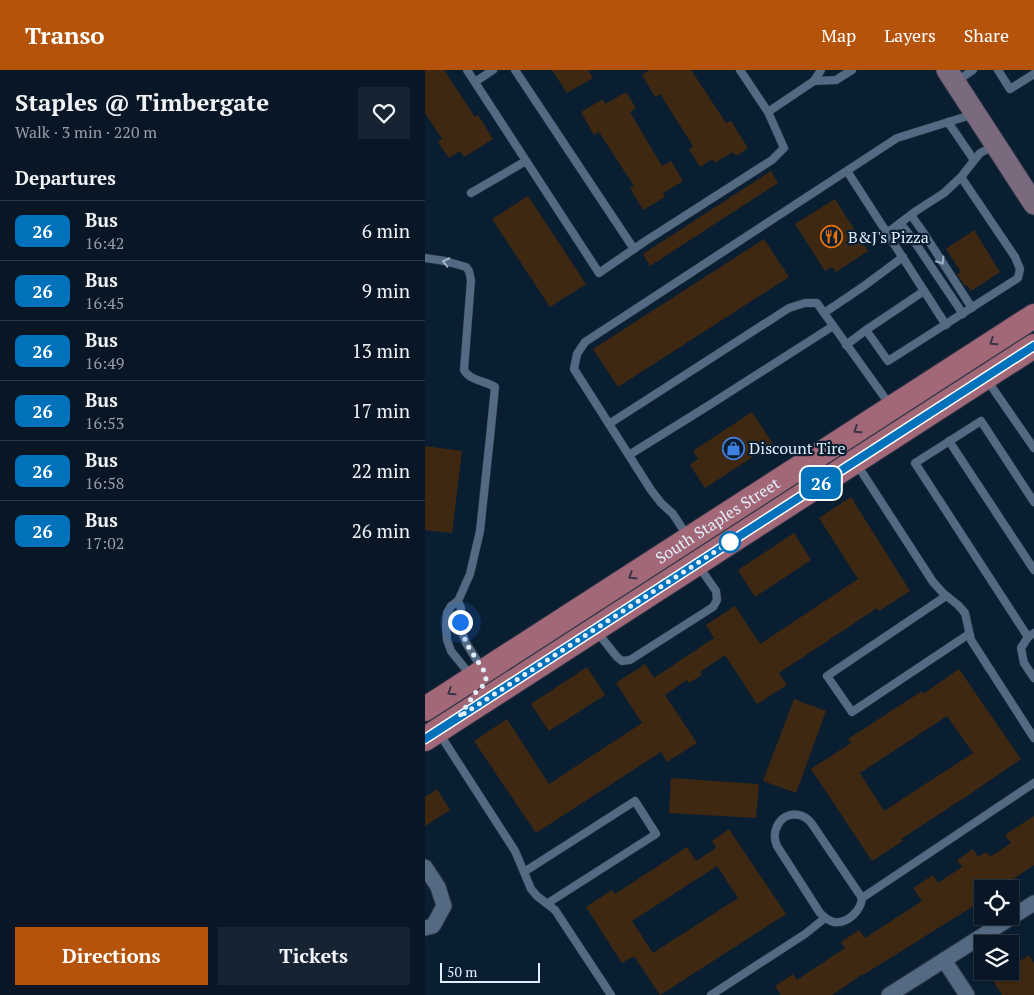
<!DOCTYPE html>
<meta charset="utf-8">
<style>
body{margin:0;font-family:"PT Serif",serif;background:#162332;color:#f1f3f6;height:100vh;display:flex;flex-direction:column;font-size:19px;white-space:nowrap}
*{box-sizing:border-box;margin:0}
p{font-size:16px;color:#989fa7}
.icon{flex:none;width:28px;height:28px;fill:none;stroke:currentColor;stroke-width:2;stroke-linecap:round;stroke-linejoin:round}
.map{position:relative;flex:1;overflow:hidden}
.details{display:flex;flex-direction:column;background:#081626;width:425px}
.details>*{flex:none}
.badge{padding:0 10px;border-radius:8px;font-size:18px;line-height:32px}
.controls{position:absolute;left:549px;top:810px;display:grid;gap:10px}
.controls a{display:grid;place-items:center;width:45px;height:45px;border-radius:0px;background:#081626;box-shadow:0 1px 4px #0004,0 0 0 1px #293543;font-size:25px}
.scale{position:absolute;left:15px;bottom:12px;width:100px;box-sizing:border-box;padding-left:5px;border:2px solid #e2effc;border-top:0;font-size:14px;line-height:18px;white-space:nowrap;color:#e2effc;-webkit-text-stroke:4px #0a1e32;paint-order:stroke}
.you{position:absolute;width:25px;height:25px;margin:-12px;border:4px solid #fff;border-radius:50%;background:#1a73e8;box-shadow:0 0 0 8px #1a73e833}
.map>.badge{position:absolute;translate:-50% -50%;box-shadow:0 0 0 2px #fff}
h2{padding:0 15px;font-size:19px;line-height:45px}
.round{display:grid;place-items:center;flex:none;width:52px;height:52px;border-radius:0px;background:#162332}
.head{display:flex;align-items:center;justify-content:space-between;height:85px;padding:0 15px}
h1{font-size:24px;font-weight:600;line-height:38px}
.primary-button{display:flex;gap:10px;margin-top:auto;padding:10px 15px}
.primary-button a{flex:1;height:58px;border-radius:0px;background:#b45309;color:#fff;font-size:20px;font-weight:600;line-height:58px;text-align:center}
.primary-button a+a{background:#162332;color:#f1f3f6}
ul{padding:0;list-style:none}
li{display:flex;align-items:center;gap:15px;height:60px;padding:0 15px;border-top:1px solid #293543}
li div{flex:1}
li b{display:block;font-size:19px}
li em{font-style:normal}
li .badge{min-width:55px;font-weight:700;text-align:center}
header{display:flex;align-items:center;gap:30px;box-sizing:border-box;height:70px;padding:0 25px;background:#b45309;color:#fff}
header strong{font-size:24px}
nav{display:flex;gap:28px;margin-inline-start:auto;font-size:18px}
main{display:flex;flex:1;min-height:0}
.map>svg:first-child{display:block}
.building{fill:#3e2811;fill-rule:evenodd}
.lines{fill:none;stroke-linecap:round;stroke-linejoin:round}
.lane-casing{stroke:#2d3546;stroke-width:9}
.street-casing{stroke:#2d3546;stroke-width:17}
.secondary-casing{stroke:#2d3546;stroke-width:23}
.primary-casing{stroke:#2d3546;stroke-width:26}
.lane{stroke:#536a82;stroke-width:8}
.street{stroke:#536a82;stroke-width:15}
.secondary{stroke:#7b697d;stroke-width:21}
.primary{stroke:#a36878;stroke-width:24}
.oneway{stroke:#a2b3c5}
.oneway2{stroke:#383447}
.line-casing{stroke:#fff;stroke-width:11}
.line{stroke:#0072bc;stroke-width:8}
.walk{stroke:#e2effc;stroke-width:5;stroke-dasharray:0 9}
.stop-dot{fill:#fff;stroke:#0072bc;stroke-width:2.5}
.labels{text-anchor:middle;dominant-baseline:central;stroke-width:4.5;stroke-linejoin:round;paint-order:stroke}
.poi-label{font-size:16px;fill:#e2effc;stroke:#0a1e32;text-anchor:start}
.street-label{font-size:16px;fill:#e2effc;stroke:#0a1e32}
</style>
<header>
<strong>Transo</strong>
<nav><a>Map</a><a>Layers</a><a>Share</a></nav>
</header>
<main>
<section class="details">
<div class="head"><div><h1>Staples @ Timbergate</h1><p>Walk · 3 min · 220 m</p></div><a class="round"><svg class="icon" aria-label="heart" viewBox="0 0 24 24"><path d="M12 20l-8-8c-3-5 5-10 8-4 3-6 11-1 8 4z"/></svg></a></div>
<h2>Departures</h2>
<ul>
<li><span class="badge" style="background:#0072bc;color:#fff">26</span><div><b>Bus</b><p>16:42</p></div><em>6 min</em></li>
<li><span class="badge" style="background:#0072bc;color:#fff">26</span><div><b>Bus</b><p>16:45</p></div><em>9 min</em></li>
<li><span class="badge" style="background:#0072bc;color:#fff">26</span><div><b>Bus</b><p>16:49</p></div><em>13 min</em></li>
<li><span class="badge" style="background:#0072bc;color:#fff">26</span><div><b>Bus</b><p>16:53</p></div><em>17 min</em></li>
<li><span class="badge" style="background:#0072bc;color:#fff">26</span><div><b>Bus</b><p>16:58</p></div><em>22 min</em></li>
<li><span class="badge" style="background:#0072bc;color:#fff">26</span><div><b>Bus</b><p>17:02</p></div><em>26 min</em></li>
</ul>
<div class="primary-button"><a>Directions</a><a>Tickets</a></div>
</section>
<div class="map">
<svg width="609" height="925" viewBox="0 0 609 925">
<rect width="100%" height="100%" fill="#0a1e32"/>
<g class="building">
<polygon points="0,0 19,0 50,47 53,45 68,69 39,87 35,81 24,88 13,72 17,69 0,43"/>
<polygon points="127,0 163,0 168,8 142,23"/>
<polygon points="225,0 266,0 301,53 306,51 323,78 311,86 308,82 290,93 288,89 275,97 264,79 268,76 235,24 230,27 217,5"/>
<polygon points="201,22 211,38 205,42 237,96 246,91 258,111 238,123 240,127 218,140 205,118 209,116 174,62 169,65 156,42 178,29 180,34"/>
<polygon points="346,101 353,113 225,196 218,184"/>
<polygon points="103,126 161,214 125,237 67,149"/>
<polygon points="410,129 443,181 411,202 407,197 400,201 370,154"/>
<polygon points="549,160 575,202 546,221 542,215 540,216 532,204 536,202 521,179"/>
<polygon points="339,169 364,207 193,317 168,279"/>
<polygon points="327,342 348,374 280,418 265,395 273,389 268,381"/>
<polygon points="0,376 37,381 27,463 0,460"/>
<polygon points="426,427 485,521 454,541 452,538 354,603 362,615 332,634 300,585 275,602 277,605 264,613 262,610 240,625 272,673 242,692 236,682 111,763 49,671 82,649 124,714 217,653 191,613 220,594 229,608 289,568 281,555 310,536 335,574 433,509 394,448"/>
<polygon points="369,463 386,490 330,527 313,500"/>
<polygon points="162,597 180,625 124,661 106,634"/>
<path d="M534,599L596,689L548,722L476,769L478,771L447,791L386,699L426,673L423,669L497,621L498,624ZM522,646L548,683L459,741L435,703Z"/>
<polygon points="369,629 401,641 371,723 338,711"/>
<polygon points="246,708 334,714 331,748 244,743"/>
<polygon points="12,719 25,740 0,756 0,727"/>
<polygon points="609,746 609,795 574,819 558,819 558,830 438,905 438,904 407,925 356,925 350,916 368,904 372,910 420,878 416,872 434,860 440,868 497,831 488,818 508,805 513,813 537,797 532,790 548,779 553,787 561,782 565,787 586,773 580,765"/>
<path d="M304,759L361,844L235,925L209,886L197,893L161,837L187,820L190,824L262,777L271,791L291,778L287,771ZM292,796L313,828L228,883L207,851Z"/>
<polygon points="585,877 595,891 604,885 609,893 609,925 577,925 562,901 585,901"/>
</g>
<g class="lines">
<defs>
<g id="lane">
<polyline points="42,0 174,203 219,172 347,90 359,78 343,42 389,11 396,0"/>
<polyline points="90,0 209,179"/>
<polyline points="315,0 343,42"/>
<polyline points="573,0 585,19 609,4"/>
<polyline points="389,11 411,10 427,0"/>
<polyline points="532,11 548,0"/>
<polyline points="50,12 68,0"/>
<polyline points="523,52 549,90"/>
<polyline points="422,101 462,163 491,141 519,123 536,107 555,83 569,76"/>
<polyline points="46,123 101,91"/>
<polyline points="486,145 498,162 547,238"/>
<polyline points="475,153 487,168 538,244"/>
<polyline points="462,163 521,255"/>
<path d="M0,188L20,191L41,197L44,201L46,210L39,300C44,310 60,311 70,317L65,367L55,461L45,504L33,531L26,536L22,543L21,556L22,570L26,581L47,607"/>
<polyline points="441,260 463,291 593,208 595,199 590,187 536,107"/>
<polyline points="421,275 441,260 499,221"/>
<polyline points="562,310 609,378"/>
<polyline points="465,335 399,243 439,216 478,187"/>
<polyline points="184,354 364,238 380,233 392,233 399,243"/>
<polyline points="524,371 609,500"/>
<polyline points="204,385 286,334 408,256"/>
<polyline points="431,393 508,512 518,523 533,535 540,543 546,570 609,668"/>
<polyline points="263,467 248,444 236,433 226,420 149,299 152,284 160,272 472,68 549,44"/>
<polyline points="521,526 402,606 427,642 544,564"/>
<polyline points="33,531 36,538 35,552 37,562 41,573 58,600"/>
<polyline points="172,562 192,587 197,591 205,590 288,537 292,530 291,521 273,495"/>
<polyline points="609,563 603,567 596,578 599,593 609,608"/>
<polyline points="603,567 490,393 556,351 609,432"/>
<polyline points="14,663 90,781 96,795 106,819 112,826 130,840 186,925"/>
<polyline points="99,802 210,731 231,764 123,833"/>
<path d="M437,828L387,754C384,750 380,746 374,745C356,741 345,761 352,776L395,843C399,847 403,851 409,852C423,854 436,840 437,828L609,713"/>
<polyline points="286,925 380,864 400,848"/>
</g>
<g id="street">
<polyline points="0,797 13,817 19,836 8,856 0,858"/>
<polyline points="519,890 542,925"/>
<polyline points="464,925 609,833"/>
</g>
<polyline id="secondary" points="522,0 609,134"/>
<g id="primary">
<path id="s1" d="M0,639L609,246"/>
<polyline points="0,669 609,276"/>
</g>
</defs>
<use href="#lane" class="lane-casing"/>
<use href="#street" class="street-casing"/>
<use href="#secondary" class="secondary-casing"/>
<use href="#primary" class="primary-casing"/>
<use href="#lane" class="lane"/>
<use href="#street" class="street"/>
<use href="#secondary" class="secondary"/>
<use href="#primary" class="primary"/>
</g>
<defs><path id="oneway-chevron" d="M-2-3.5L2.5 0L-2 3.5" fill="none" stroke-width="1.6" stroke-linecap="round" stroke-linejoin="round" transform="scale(1.25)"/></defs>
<g class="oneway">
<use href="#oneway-chevron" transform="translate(516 191) rotate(58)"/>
<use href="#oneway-chevron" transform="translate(21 192) rotate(-168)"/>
</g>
<g class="oneway2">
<use href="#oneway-chevron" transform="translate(568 272) rotate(147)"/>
<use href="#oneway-chevron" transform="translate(432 360) rotate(147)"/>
<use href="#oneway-chevron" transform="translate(207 506) rotate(147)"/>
<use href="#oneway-chevron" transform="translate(26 622) rotate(147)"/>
</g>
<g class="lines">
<defs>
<polyline id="line" points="0,669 609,276"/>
</defs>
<use href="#line" class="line-casing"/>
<use href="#line" class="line"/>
<polyline class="walk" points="35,552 41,573 59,601 61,609 60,614 51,622 34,647 305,472"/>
</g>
<defs>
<symbol id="restaurant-ring" viewBox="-11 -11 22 22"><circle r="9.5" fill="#0a1e32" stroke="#e8710a" stroke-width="1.5"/><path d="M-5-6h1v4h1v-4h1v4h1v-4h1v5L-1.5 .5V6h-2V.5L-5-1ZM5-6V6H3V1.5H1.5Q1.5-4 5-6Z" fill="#e8710a"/></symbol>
<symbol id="shop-ring" viewBox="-11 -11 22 22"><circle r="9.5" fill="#0a1e32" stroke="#3f7fe0" stroke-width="1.5"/><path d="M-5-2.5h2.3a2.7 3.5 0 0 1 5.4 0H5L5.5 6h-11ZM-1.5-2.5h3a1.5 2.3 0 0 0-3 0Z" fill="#3f7fe0"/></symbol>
</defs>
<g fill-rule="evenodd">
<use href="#restaurant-ring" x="394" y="154" width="25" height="25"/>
<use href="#shop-ring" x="296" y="366" width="25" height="25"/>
</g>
<circle class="stop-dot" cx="305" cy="472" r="10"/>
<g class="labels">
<g class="poi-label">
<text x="423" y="167">B&amp;J's Pizza</text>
<text x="324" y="378">Discount Tire</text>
</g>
<g class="street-label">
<text stroke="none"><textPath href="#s1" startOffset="348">South Staples Street</textPath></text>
</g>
</g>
</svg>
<div class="controls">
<a><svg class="icon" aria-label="locate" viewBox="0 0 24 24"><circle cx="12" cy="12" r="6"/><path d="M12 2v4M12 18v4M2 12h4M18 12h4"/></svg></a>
<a><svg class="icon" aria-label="layers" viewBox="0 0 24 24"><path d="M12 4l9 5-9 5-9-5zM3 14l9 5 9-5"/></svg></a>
</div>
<div class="scale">50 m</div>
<div class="you" style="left:35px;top:552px"></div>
<b class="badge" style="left:396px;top:413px;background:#0072bc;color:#fff">26</b>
</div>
</main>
